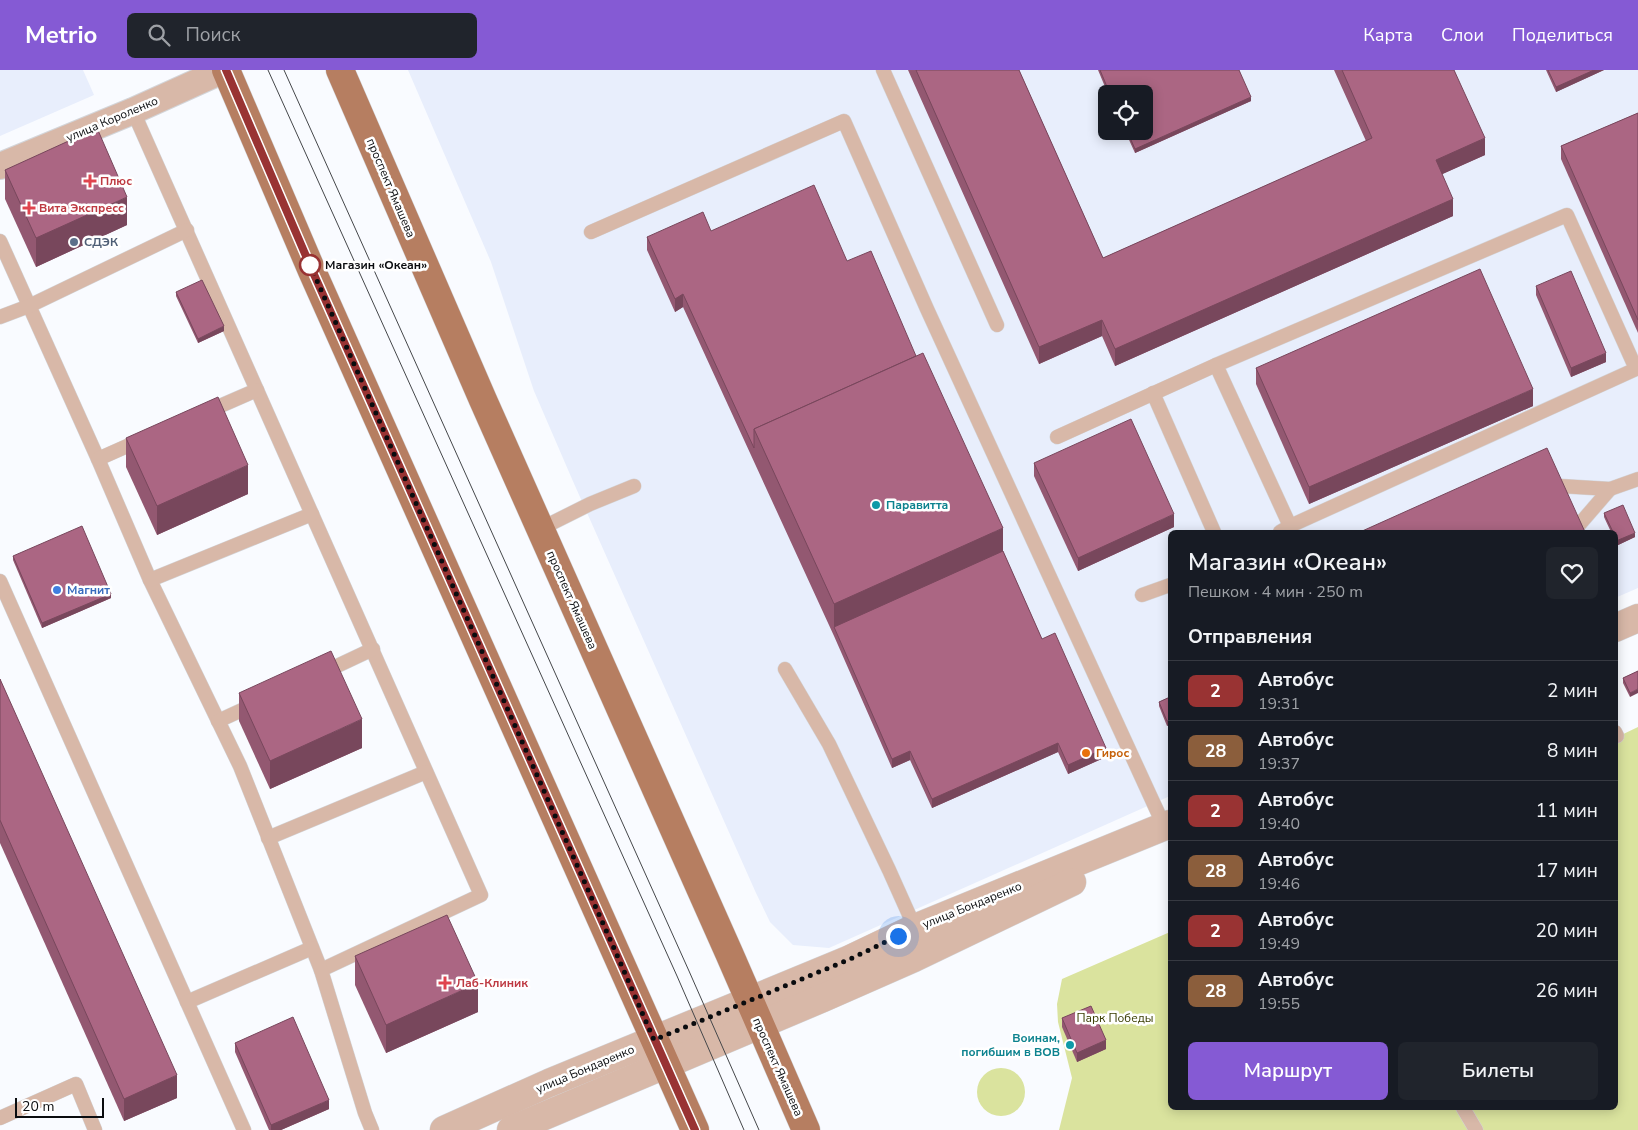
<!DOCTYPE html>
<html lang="ru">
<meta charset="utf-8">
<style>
body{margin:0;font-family:"Nunito Sans",sans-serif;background:#20242c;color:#f1f3f6;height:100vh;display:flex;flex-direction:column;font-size:19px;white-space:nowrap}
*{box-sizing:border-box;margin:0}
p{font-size:16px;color:#9ea1a6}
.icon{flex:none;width:28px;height:28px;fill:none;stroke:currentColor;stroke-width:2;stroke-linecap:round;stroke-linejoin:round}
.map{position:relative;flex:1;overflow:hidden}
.panel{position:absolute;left:1168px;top:460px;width:450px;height:580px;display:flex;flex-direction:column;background:#171b24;border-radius:8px;box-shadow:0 2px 12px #0003}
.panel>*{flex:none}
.badge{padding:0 10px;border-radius:8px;font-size:18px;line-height:32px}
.controls{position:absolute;left:1098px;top:15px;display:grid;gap:10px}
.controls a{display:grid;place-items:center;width:55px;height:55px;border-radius:8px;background:#171b24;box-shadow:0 2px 12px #0003;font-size:25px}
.scale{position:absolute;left:15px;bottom:12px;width:89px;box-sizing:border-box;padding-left:5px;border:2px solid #0a0c0f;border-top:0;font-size:14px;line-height:18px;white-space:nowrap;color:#0a0c0f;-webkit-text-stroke:4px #fff;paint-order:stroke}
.you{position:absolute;width:25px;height:25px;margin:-12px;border:4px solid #fff;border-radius:50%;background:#1a73e8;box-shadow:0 0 0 8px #1a73e833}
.map>.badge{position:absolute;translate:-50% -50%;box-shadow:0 0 0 2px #fff}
h2{padding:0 20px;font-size:19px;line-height:45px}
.round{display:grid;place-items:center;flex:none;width:52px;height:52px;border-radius:8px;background:#20242c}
.overview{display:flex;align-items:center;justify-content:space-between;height:85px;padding:0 20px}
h1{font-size:24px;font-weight:600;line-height:38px}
.button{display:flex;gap:10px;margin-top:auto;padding:10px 20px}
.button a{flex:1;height:58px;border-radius:8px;background:#855ad4;color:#fff;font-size:20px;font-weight:600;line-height:58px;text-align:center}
.button a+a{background:#20242c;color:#f1f3f6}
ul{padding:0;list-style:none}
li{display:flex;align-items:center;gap:15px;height:60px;padding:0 20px;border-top:1px solid #363941}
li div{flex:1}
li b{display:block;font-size:19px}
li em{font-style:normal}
li .badge{min-width:55px;font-weight:700;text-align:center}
header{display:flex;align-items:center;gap:30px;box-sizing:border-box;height:70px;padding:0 25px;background:#855ad4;color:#fff}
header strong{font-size:24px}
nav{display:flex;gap:28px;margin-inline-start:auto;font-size:18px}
.search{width:350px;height:45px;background:#20242c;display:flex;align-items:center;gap:12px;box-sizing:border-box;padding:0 18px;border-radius:8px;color:#9ea1a6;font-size:19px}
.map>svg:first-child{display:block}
.built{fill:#e8eefc;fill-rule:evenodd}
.green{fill:#dae39e}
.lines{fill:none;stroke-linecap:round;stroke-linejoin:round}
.service-casing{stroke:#d3d5d9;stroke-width:15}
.minor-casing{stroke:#d3d5d9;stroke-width:28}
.tertiary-casing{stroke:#d3d5d9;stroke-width:29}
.primary-casing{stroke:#d3d5d9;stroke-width:29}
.service{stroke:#d8b8a8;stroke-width:14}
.minor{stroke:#d8b8a8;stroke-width:26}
.tertiary{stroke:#d8b8a8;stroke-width:28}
.primary{stroke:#b67e61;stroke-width:28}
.tram{stroke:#45474a;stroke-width:1}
.wall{fill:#935871}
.shaded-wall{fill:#78475c}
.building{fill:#ab6683;stroke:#78475c}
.line-casing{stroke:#fff;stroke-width:11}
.line{stroke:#933;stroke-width:8}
.walk{stroke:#0a0c0f;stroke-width:5;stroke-dasharray:0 9}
.health-dot{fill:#e0444e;stroke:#fff;stroke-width:2}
.service-dot{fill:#5c6f8a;stroke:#fff;stroke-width:2}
.stop-dot{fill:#fff;stroke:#933;stroke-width:2.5}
.culture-dot{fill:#0f9aa8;stroke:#fff;stroke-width:2}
.shop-dot{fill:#3f7fe0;stroke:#fff;stroke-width:2}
.food-dot{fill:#e8710a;stroke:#fff;stroke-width:2}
.labels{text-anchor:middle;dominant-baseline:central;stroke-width:5;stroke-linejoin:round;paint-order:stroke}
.street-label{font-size:12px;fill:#0a0c0f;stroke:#fff}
.health-label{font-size:12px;font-weight:bold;fill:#be3a42;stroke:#fff;text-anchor:start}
.service-label{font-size:12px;font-weight:bold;fill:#4e5e75;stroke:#fff;text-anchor:start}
.stop-label{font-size:12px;font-weight:bold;fill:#0a0c0f;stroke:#fff;text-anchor:start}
.culture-label{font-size:12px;font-weight:bold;fill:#0d838f;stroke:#fff;text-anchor:start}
.shop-label{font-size:12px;font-weight:bold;fill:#366cbe;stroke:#fff;text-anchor:start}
.food-label{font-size:12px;font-weight:bold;fill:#c56008;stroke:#fff;text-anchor:start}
.park-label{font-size:12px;fill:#383c01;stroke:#fff}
</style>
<header>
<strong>Metrio</strong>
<div class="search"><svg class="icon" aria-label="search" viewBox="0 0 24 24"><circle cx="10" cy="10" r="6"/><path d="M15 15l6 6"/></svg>Поиск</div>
<nav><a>Карта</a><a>Слои</a><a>Поделиться</a></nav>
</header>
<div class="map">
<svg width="1638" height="1060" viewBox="0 0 1638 1060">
<rect width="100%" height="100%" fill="#f9fbff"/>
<g class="built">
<polygon points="0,0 83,0 94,25 0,66"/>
<path d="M408,0H1638V518L1615,528V462H1170V726L829,878L793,875L770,852L756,823L572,409L534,321L491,192ZM1106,24H1144V61H1106Z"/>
</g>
<g class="green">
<polygon points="1638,657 1638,1060 1059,1060 1072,1008 1058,952 1057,934 1062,909 1170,862 1170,1038 1615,1038 1615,668"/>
<circle cx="1001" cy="1022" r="24"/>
</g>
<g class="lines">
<defs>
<g id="service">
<polyline points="883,0 997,255"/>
<polyline points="133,41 481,825 321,900"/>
<polyline points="591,162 844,51 927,239 1164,756"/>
<polyline points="0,171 98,389 150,510 240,696 321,900 365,1043 372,1060"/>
<polyline points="0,247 29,236 187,160"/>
<polyline points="1153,323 1214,462"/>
<polyline points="204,343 257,320"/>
<polyline points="1057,367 1216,295"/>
<polyline points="98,389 143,369"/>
<polyline points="1560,416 1610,419 1638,409"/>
<polyline points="1578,456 1610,419"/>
<polyline points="540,459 590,434 634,416"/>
<polyline points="1280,462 1290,456 1636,299 1567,145 1216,295 1290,456"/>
<polyline points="150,510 312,444"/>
<polyline points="0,511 244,1060"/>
<polyline points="1142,525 1170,515"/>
<polyline points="785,599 829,674 889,800 915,858"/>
<polyline points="320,604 373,579"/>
<polyline points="218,651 255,634"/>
<polyline points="1615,662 1617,666"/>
<polyline points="268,768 426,702"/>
<polyline points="187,932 312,878"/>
<polyline points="1463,1038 1476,1060"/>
<polyline points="0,1048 76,1014 95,1060"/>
</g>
<polyline id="minor" points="0,96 133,41 224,0"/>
<g id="tertiary">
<polyline points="1615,558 1638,548"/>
<polyline points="444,1060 549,1013 848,890 915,858 1170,754"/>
<polyline points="511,1060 823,928 914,888 1072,812"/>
</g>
<g id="primary">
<polyline points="226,0 312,201 695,1060"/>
<polyline points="340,0 483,330 729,883 806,1060"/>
</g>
</defs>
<use href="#service" class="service-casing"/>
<use href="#minor" class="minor-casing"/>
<use href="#tertiary" class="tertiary-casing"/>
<use href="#primary" class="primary-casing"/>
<use href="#service" class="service"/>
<use href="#minor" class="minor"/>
<use href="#tertiary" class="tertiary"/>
<use href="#primary" class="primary"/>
<g class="tram">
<polyline points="268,0 677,906 744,1060"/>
<polyline points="284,0 689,901 759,1060"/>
</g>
</g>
<g class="wall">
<polygon points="908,0 1019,0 1103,188 1366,71 1334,0 1454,0 1485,85 1442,104 1453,146 1115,296 1102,266 1039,294"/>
<polygon points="1098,0 1239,0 1251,31 1135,83 1125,61 1144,61 1144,24 1108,24"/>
<polygon points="1546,0 1604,0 1556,22"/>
<polygon points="1638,43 1638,263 1561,89 1561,76"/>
<polygon points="5,100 127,155 36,197 5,129"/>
<polygon points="711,161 847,191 916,286 1042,569 1106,687 1068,704 1058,682 932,738 910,690 892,698 834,566 683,237 675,242 647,180 647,167"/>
<polygon points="1536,216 1606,292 1571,307 1536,225"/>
<polygon points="176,222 224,261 198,273 176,226"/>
<polygon points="1256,298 1533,336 1309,434 1256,314"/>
<polygon points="126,368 248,424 157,465 126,397"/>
<polygon points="1034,393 1174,457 1078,501 1034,406"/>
<polygon points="1604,443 1635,467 1616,476 1615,472 1615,462 1611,462 1604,447"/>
<polygon points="13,486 111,528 42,558 13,490"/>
<polygon points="1638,601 1630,627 1623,613 1623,608"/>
<polygon points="0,609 177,1028 124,1051 0,773"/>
<polygon points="239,623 362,678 270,719 239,651"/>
<polygon points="1170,627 1167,656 1159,636 1159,632"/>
<polygon points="355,886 478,942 386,983 355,915"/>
<polygon points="1062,948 1106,979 1077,992 1062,957"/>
<polygon points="235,973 329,1039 281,1060 269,1060 235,982"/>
</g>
<g class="shaded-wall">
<polygon points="1594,0 1604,0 1556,22 1556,17"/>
<polygon points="1251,27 1251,31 1135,83 1135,79"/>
<polygon points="1485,68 1485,85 1436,107 1436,90"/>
<polygon points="127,127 127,155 36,197 36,168"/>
<polygon points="1453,129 1453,146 1115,296 1115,279"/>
<polygon points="683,224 683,237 675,242 675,229"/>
<polygon points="1102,250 1102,266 1039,294 1039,277"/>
<polygon points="224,256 224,261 198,273 198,269"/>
<polygon points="1606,283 1606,292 1571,307 1571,298"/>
<polygon points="1533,319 1533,336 1309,434 1309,417"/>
<polygon points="248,395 248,424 157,465 157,436"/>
<polygon points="1174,444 1174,457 1078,501 1078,488"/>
<polygon points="1003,458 1003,490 834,557 834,566 834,534"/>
<polygon points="1635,463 1635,467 1616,476 1616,471"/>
<polygon points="111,524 111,528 42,558 42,553"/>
<polygon points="1638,619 1638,623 1630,627 1630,623"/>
<polygon points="362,649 362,678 270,719 270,691"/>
<polygon points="1170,650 1170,655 1167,656 1167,651"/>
<polygon points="1058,673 1058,682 932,738 932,729"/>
<polygon points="1106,678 1106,687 1068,704 1068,695"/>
<polygon points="910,681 910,690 892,698 892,689"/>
<polygon points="478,913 478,942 386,983 386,955"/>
<polygon points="1106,970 1106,979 1077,992 1077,983"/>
<polygon points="177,1005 177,1028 124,1051 124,1029"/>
<polygon points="329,1030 329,1039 281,1060 271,1060 271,1055"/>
</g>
<g class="building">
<polygon points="916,0 1019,0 1103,188 1372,68 1342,0 1454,0 1485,68 1436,90 1453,129 1115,279 1102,250 1039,277"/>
<polygon points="1100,0 1239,0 1251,27 1135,79 1127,61 1144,61 1144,24 1110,24"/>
<polygon points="1548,0 1594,0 1556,17"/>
<polygon points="1638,43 1638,250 1561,76"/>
<polygon points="97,58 127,127 36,168 5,100"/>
<polygon points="814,115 847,191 871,181 916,286 754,359 754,378 683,224 675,229 647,167 703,142 711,161"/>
<polygon points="1480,199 1533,319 1309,417 1256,298"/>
<polygon points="1571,201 1606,283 1571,298 1536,216"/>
<polygon points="202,210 224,256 198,269 176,222"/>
<polygon points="923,283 1003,458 834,534 754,359"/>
<polygon points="218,327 248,395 157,436 126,368"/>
<polygon points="1131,349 1174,444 1078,488 1034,393"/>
<polygon points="1547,378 1585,462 1360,462"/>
<polygon points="1623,435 1635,463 1616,471 1615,468 1615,462 1613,462 1604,443"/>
<polygon points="82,456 111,524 42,553 13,486"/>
<polygon points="1003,481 1042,569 1055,563 1106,678 1068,695 1058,673 932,729 910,681 892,689 834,557"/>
<polygon points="331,581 362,649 270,691 239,623"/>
<polygon points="1638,601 1638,619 1630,623 1623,608"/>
<polygon points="0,609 177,1005 124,1029 0,750"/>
<polygon points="1170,627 1170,650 1167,651 1159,632"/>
<polygon points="447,845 478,913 386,955 355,886"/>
<polygon points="1091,936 1106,970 1077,983 1062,948"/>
<polygon points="293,947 329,1030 271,1055 235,973"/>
</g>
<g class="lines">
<defs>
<polyline id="line" points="226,0 312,200 695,1060"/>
</defs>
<use href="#line" class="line-casing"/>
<use href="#line" class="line"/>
<polyline class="walk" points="310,195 617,885 654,970 848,890 898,866"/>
</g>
<g class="health-dot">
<path d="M87.5 103.5h5v5h5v5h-5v5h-5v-5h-5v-5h5z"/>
<path d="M26.5 130.5h5v5h5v5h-5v5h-5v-5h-5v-5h5z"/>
<path d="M442.5 905.5h5v5h5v5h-5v5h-5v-5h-5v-5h5z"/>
</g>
<circle class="service-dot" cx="74" cy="172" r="5"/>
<circle class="stop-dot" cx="310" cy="195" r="10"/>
<g class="culture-dot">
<circle cx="876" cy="435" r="5"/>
<circle cx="1070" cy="975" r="5"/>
</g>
<circle class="shop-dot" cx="57" cy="520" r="5"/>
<circle class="food-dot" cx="1086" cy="683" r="5"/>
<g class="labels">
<g class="street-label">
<text transform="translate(112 49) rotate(-23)">улица Короленко</text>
<text transform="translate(391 118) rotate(67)">проспект Ямашева</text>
<text transform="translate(572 530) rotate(66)">проспект Ямашева</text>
<text transform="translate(972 835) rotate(-22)">улица Бондаренко</text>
<text transform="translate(778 997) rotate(66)">проспект Ямашева</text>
<text transform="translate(585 999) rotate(-23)">улица Бондаренко</text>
</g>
<g class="health-label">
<text x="100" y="111">Плюс</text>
<text x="39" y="138">Вита Экспресс</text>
<text x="456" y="913">Лаб-Клиник</text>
</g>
<g class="service-label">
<text x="84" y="172">СДЭК</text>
</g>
<g class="stop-label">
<text x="325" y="195">Магазин «Океан»</text>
</g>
<g class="culture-label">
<text x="886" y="435">Паравитта</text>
<text x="1060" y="968" text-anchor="end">Воинам,<tspan x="1060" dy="14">погибшим в ВОВ</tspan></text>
</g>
<g class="shop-label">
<text x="67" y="520">Магнит</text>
</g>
<g class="food-label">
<text x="1096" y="683">Гирос</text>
</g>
<g class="park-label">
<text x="1115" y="948">Парк Победы</text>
</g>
</g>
</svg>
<div class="controls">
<a><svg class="icon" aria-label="locate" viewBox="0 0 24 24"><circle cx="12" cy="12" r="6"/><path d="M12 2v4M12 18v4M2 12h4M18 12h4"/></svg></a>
</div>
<div class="scale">20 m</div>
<div class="you" style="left:898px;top:866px"></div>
<section class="panel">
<div class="overview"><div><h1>Магазин «Океан»</h1><p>Пешком · 4 мин · 250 m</p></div><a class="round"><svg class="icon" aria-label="heart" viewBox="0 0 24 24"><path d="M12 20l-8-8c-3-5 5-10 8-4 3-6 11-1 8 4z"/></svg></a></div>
<h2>Отправления</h2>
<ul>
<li><span class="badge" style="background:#933;color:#fff">2</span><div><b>Автобус</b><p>19:31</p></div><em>2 мин</em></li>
<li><span class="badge" style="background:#8b5e3c;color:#fff">28</span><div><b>Автобус</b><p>19:37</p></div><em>8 мин</em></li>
<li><span class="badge" style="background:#933;color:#fff">2</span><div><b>Автобус</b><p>19:40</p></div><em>11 мин</em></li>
<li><span class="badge" style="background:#8b5e3c;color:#fff">28</span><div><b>Автобус</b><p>19:46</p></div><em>17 мин</em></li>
<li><span class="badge" style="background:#933;color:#fff">2</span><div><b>Автобус</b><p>19:49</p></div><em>20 мин</em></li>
<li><span class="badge" style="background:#8b5e3c;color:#fff">28</span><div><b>Автобус</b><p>19:55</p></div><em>26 мин</em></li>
</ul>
<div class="button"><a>Маршрут</a><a>Билеты</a></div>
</section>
</div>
